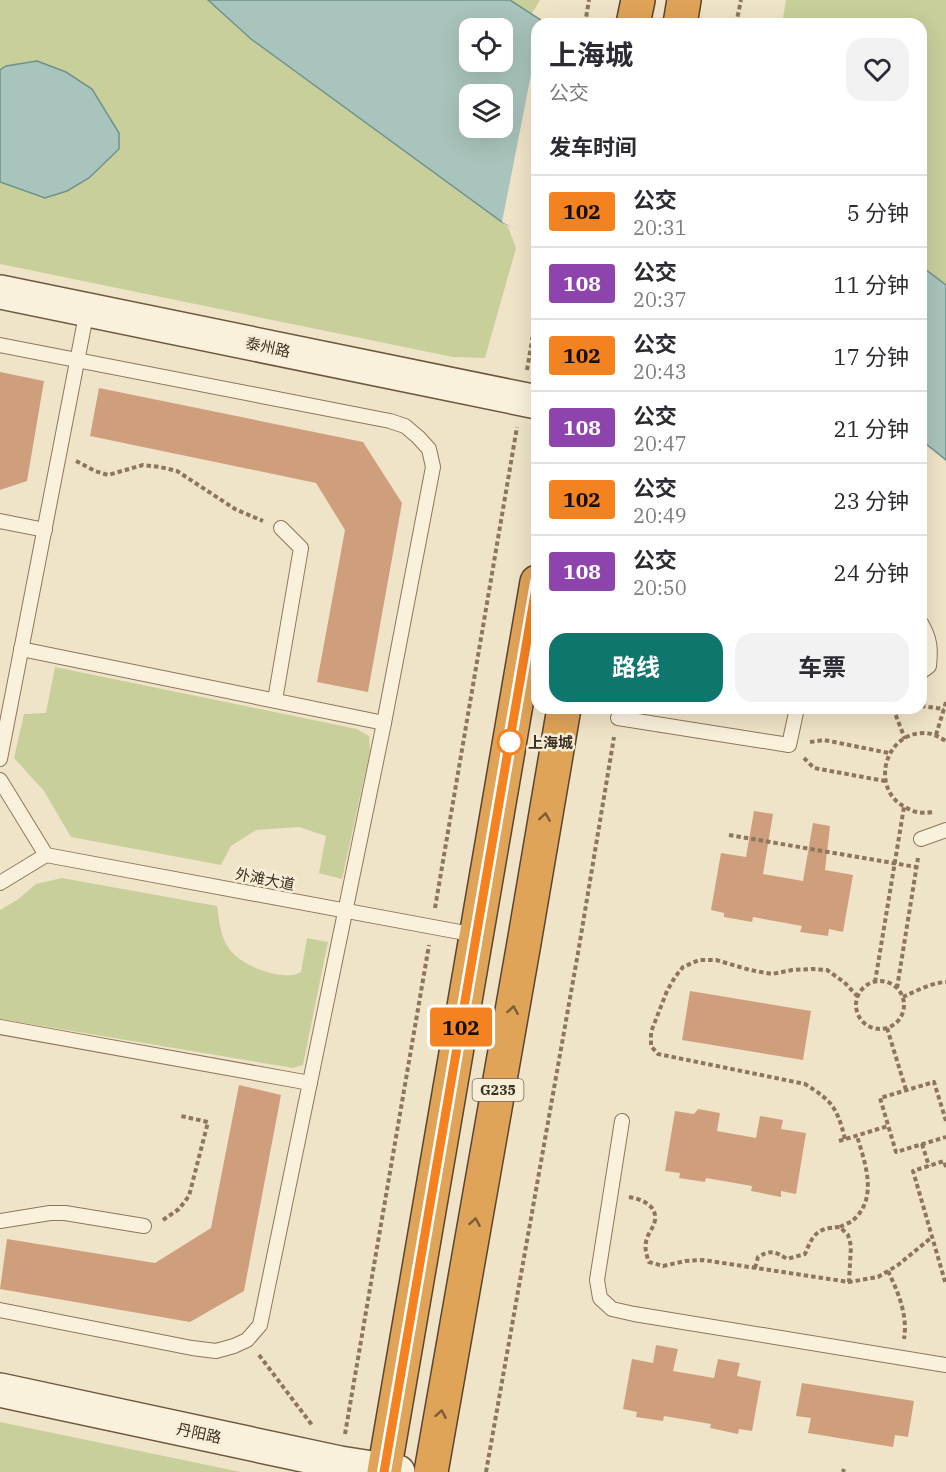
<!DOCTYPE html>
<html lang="zh">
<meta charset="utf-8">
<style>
body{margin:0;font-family:"IBM Plex Serif","Noto Sans SC",serif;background:#f2f2f3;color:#2b2b33;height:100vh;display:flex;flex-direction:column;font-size:22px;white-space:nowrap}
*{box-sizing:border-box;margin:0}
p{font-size:20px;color:#7c7c81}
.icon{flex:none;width:33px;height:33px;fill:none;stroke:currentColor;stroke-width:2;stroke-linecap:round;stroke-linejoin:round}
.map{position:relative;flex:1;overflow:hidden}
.panel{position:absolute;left:531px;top:18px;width:396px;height:696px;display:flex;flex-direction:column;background:#fff;border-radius:18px;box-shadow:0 6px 24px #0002}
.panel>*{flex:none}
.badge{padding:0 12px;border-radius:4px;font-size:21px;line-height:39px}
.tools{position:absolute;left:459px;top:18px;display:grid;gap:12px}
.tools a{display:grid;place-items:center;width:54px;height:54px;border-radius:12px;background:#fff;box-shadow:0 6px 24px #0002;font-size:30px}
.map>.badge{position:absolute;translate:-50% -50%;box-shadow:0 0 0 3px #fff}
h2{padding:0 18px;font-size:22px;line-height:54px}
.round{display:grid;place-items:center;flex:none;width:63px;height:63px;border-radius:18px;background:#f2f2f3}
.head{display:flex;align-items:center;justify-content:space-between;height:102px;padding:0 18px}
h1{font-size:28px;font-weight:700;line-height:45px}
.action{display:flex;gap:12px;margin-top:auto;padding:12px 18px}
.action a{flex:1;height:69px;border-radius:18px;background:#0f766e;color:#fff;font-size:24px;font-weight:700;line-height:69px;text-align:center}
.action a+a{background:#f2f2f3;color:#2b2b33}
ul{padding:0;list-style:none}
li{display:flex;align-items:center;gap:18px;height:72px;padding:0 18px;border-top:2px solid #e1e1e2}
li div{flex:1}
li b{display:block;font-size:22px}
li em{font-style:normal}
li .badge{min-width:66px;font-weight:700;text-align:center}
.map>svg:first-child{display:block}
.green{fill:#c9cf9b}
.water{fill:#a9c4bc;stroke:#6f938a;stroke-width:1.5;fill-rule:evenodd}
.pier{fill:#f0e4c8}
.building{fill:#cf9f7d}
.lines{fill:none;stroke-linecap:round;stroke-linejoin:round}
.lane-casing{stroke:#8d765c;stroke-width:16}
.secondary-casing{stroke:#6f573f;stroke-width:36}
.highway-casing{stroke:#5b4430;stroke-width:36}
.path{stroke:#8d765c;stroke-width:4;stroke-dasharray:4.5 3;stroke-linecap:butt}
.lane{stroke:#faf1dc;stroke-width:14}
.secondary{stroke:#faf1dc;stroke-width:33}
.highway{stroke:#e0a458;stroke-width:33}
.oneway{stroke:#7e5d36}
.line-casing{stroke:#fff;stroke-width:14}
.line{stroke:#f58220;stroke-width:9}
.stop-dot{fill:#fff;stroke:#f58220;stroke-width:3}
.labels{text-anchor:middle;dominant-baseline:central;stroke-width:5;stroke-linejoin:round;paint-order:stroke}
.shield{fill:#f7eed8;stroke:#756857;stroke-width:1.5}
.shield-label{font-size:14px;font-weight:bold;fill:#3d2e20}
.street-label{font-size:15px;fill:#3d2e20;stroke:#f7eed8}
.stop-label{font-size:15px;font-weight:bold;fill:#3d2e20;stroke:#f7eed8;text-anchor:start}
</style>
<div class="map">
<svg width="946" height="1472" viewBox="0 0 946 1472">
<rect width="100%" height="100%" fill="#f0e4c8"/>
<g class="green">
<polygon points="0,0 208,0 251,39 508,227 516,248 485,358 453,357 0,264"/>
<polygon points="510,0 540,0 531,15"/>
<polygon points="786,0 946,0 946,285 921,266 921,24 782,24"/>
<polygon points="55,667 357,729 369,736 370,751 342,879 319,873 326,836 299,827 256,830 231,846 221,865 71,837 44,791 14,758 24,714 46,713"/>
<path d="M62,878L217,906C219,919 220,935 228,947C238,964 272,977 292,975C295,975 298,973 301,972L307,938L328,942L303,1065L293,1068L0,1019V910L17,900L36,884Z"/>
<polygon points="0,1422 241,1472 0,1472"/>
</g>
<g class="water">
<path d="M208,0H510L547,24H537V238L502,222L251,39ZM470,28H502V62H470ZM470,94H502V128H470Z"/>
<polygon points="37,61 66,72 92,89 119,133 119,149 89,178 67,191 45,198 0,182 0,70 6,66"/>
<polygon points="921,266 946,285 946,460 921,440"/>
</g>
<polygon class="pier" points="537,44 537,241 502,222"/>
<g class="building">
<polygon points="0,372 44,381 27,481 0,490"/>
<polygon points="99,388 363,442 402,503 368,692 317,682 345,530 316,483 90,436"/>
<polygon points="754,811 773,814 763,874 803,881 813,823 830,826 825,870 853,875 843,932 829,929 828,936 800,932 802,926 753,917 752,922 724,917 724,913 711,910 721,853 746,857"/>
<polygon points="690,991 811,1011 803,1060 682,1040"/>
<polygon points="239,1085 281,1095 244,1291 190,1322 0,1289 7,1239 155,1263 211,1228"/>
<polygon points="698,1109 720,1113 717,1131 756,1138 760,1116 783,1120 781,1129 806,1133 796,1194 781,1191 781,1197 751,1191 752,1186 706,1178 705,1182 679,1178 680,1173 665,1171 675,1111 694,1114"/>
<polygon points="656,1345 678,1349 673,1371 714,1378 718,1359 740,1363 737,1376 761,1381 752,1431 739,1429 738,1434 710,1428 711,1424 664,1416 663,1421 636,1417 637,1412 623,1409 632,1359 653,1363"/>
<polygon points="802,1383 914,1401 908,1437 895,1435 893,1447 808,1433 811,1418 796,1416"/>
</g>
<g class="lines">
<defs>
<g id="lane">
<polyline points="0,345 390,421 405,426 418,437 429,449 433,467 384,723 21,649"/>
<polyline points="0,521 45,530"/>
<path d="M921,623C930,639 931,648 929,666L921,672"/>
<polyline points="275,700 301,548 281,528"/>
<polyline points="618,718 789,745 797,708"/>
<polyline points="0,759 87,310"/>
<polyline points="0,780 46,855 0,883"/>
<polyline points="921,839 946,830"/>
<polyline points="46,855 476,935"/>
<polyline points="0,1027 310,1083"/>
<polyline points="622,1121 597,1280 600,1298 612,1309 634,1314 946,1365"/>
<polyline points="0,1221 50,1213 65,1213 144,1226"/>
<polyline points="0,1310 192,1348 216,1351 234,1346 247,1340 260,1325 384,723"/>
</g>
<g id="secondary">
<polyline points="0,292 537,402"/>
<polyline points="0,1390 340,1463 398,1472"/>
</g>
<g id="highway">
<polyline points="633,24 638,0"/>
<polyline points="680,24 684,0"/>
<polyline points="384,1472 537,582"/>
<polyline points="431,1472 524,943 564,708"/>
</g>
</defs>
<use href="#lane" class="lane-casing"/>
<use href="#secondary" class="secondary-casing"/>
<use href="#highway" class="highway-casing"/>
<g class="path">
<polyline points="585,24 589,0"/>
<polyline points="736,24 741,0"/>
<polyline points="527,370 537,311"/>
<polyline points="76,461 95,471 108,475 143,465 160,467 177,471 235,509 263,521"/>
<polyline points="921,706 944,709"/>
<polyline points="893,708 905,739"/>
<polyline points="894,710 905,708"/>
<polyline points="936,735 946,702"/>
<polyline points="810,742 824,740 889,753"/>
<polyline points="804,758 814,768 885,781"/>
<path d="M932,812C922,814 913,812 905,807C870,789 884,733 924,733C932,733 939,737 946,741"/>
<polyline points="729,835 916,867"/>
<polyline points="435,908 517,427"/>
<circle cx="880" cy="1005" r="24"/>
<polyline points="875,982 904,807"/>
<polyline points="897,988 918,858"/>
<path d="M903,997C916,991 931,983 946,982"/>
<polyline points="887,1028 906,1090"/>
<polyline points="946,1121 934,1082 880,1098 896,1152 946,1137"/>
<path d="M845,1139C837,1107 832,1101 805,1084L658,1054L651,1046V1032L667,991L675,977L683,967L699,960H716L750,970L772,974L792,970L813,969L827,970L844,982L858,997"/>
<polyline points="839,1141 888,1126"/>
<polyline points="922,1144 929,1166"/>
<polyline points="946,1167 944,1161 913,1171 946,1285"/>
<path d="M629,1197C641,1199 657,1205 655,1220C654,1227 649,1232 647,1238C644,1247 646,1254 649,1262L663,1266L685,1261L703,1260L849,1282L878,1277L898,1265L932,1237"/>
<polyline points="163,1220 179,1209 189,1196 208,1122 181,1116"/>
<path d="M840,1227C843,1225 849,1223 852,1221C879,1199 865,1163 857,1136"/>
<path d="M755,1268L758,1257C770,1250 775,1251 787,1259L805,1254C813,1234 817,1228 840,1227L848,1235L851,1246L849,1282"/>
<path d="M888,1271C898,1292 908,1315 904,1339"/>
<polyline points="259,1355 312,1425"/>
<polyline points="345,1434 429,945"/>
<polyline points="486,1472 578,953 614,737"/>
<polyline points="843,1472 844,1469"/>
</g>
<use href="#lane" class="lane"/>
<use href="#secondary" class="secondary"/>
<use href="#highway" class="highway"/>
</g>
<defs><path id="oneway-chevron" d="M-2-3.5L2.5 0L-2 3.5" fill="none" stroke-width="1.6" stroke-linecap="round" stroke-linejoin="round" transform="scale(1.5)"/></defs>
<g class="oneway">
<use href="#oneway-chevron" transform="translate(545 817) rotate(-81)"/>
<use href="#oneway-chevron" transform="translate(513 1010) rotate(-80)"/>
<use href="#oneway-chevron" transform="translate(475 1222) rotate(-80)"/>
<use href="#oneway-chevron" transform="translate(441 1414) rotate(-80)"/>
</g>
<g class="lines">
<defs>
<polyline id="line" points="384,1472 537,582"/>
</defs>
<use href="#line" class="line-casing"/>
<use href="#line" class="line"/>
</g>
<circle class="stop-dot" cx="510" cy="742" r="12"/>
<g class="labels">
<rect class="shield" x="472.5" y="1079" width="51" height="22" rx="4.5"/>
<g class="shield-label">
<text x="498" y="1090">G235</text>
</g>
<g class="street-label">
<text transform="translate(268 347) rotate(12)">泰州路</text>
<text transform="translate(265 879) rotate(11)">外滩大道</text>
<text transform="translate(199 1433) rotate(12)">丹阳路</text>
</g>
<g class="stop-label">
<text x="528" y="742">上海城</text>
</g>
</g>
</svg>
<div class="tools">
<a><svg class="icon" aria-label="locate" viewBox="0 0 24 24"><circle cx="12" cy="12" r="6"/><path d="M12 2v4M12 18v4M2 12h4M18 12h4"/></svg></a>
<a><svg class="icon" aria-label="layers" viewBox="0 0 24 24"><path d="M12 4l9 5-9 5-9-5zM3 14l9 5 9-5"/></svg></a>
</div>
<b class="badge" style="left:461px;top:1027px;background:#f58220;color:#111">102</b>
<section class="panel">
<div class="head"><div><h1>上海城</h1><p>公交</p></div><a class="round"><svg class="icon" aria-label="heart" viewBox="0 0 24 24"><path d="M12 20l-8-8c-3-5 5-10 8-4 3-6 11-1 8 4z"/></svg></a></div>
<h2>发车时间</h2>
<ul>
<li><span class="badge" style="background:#f58220;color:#111">102</span><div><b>公交</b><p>20:31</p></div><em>5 分钟</em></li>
<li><span class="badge" style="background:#8e44ad;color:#fff">108</span><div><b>公交</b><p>20:37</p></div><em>11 分钟</em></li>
<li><span class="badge" style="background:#f58220;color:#111">102</span><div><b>公交</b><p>20:43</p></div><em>17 分钟</em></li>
<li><span class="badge" style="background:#8e44ad;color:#fff">108</span><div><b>公交</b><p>20:47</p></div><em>21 分钟</em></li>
<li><span class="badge" style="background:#f58220;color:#111">102</span><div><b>公交</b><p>20:49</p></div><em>23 分钟</em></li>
<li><span class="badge" style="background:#8e44ad;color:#fff">108</span><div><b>公交</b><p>20:50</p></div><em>24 分钟</em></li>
</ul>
<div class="action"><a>路线</a><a>车票</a></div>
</section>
</div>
